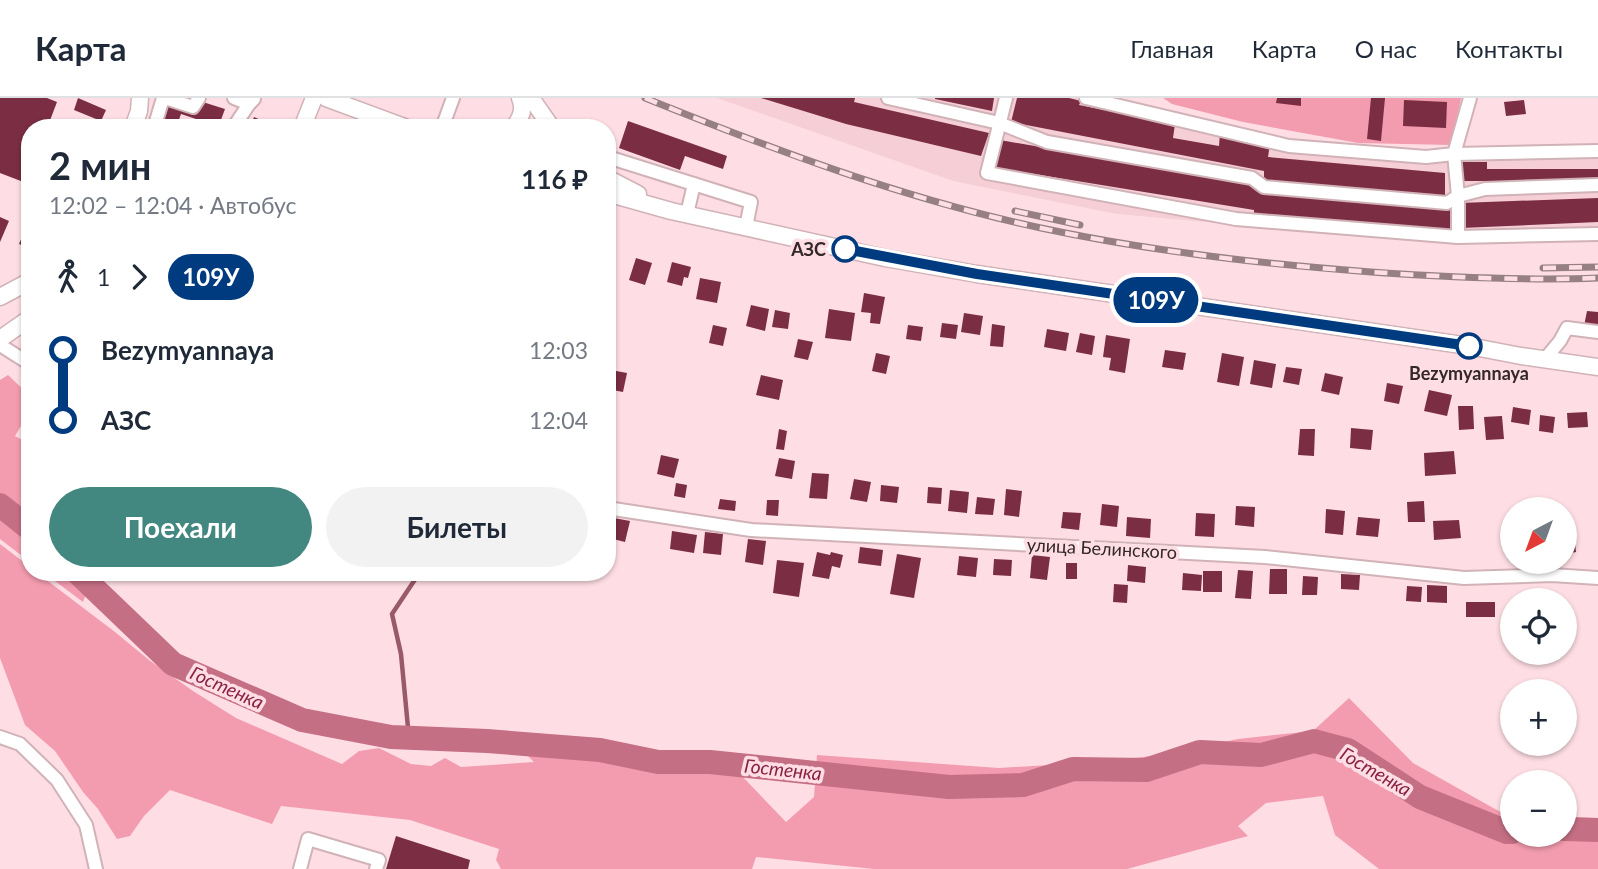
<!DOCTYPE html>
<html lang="ru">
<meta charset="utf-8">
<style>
body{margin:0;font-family:Lato,sans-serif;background:#f2f2f3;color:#1f2937;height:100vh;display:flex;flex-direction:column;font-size:26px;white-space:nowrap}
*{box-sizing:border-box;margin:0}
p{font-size:23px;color:#747a83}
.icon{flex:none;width:38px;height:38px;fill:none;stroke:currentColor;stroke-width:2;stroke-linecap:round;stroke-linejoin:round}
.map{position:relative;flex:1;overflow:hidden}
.panel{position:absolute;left:21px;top:21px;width:595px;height:462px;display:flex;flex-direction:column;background:#fff;border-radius:28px;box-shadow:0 2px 5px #0004}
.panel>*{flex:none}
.badge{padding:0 14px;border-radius:23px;font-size:24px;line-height:46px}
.needle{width:46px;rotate:221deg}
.fabs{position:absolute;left:1500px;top:399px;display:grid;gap:14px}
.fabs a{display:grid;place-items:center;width:77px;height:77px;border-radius:50%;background:#fff;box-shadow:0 2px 5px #0004;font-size:35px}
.map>.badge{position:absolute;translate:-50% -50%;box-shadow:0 0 0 4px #fff}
.legs{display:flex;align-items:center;gap:10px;height:77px;padding:0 28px;font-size:23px}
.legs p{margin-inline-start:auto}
.head{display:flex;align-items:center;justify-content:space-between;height:119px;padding:0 28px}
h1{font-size:38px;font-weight:700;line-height:52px}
.cta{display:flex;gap:14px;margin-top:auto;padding:14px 28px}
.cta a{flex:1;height:80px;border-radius:42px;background:#428880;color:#fff;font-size:28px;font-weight:700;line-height:80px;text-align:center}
.cta a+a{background:#f2f2f3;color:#1f2937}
ul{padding:0 28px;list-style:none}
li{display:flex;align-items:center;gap:24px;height:70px;font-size:26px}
li i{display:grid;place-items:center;width:10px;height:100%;margin:0 9px;background:currentColor}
li i::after{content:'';width:18px;height:18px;margin:-9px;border:5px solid;border-radius:50%;background:#fff}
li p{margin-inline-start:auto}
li:first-child i{background:linear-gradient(#0000 50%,currentColor 0)}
li:last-child i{background:linear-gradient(currentColor 50%,#0000 0)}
header{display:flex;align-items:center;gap:42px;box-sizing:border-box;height:98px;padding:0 35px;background:#fff;border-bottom:2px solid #e0e1e3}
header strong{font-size:33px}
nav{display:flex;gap:38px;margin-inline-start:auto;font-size:24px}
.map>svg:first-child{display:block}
.built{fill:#f6cfd6}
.green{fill:#f39caf}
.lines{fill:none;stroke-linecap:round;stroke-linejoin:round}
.stream{stroke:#995969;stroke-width:4.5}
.river{stroke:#c56f84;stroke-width:24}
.building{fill:#7a2d43}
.minor-casing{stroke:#d0b2b7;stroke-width:16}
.major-casing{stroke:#d0b2b7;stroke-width:19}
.minor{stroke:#fff;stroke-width:12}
.major{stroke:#fff;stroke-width:16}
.rail-casing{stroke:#968084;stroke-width:7}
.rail{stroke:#fedee4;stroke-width:4.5;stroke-dasharray:13;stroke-linecap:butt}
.line-1-casing{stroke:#fff;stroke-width:16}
.line-1{stroke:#003b80;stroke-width:10}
.stop-1-dot{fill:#fff;stroke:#003b80;stroke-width:3.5}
.labels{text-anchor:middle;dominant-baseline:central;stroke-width:7;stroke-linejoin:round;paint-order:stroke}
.stop-label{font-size:18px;font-weight:bold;fill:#332729;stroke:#fedee4;text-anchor:end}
.street-label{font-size:18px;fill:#332729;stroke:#fedee4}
.water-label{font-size:19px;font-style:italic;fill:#892144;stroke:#fedee4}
</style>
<header>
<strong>Карта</strong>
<nav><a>Главная</a><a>Карта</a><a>О нас</a><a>Контакты</a></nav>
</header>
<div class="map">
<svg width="1598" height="771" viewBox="0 0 1598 771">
<rect width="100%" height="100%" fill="#fedee4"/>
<polygon class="built" points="717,0 1103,0 1209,26 1322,49 1598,58 1598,140 1452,146 1117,116 953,83"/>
<g class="green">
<polygon points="1163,0 1461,0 1451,47 1358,45 1243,24 1172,6"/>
<polygon points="8,277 30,298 30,313 15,338 30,346 30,464 0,441 0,282"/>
<polygon points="0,446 30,469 30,474 36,474 115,534 149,562 193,593 236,620 342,666 359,653 379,650 411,666 431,668 445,660 461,669 534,664 519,649 738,674 786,724 814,699 817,657 999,670 1100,664 1168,656 1238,641 1303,634 1314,632 1349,600 1413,665 1504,716 1512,717 1512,737 1564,737 1565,719 1598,720 1598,771 1379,771 1335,737 1323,698 1266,705 1238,728 1248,738 1127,771 874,771 756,759 752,771 501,771 496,762 499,751 410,722 281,708 272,726 170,692 144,718 130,738 117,741 98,711 83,694 55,653 25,627 0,560"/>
<polygon points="43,474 94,474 83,504"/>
</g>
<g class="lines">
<polyline class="stream" points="409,640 401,556 392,516 420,474"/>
<g class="river">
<polyline points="0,407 30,431"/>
<polyline points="77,474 173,566 302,622 391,639 487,643 600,652 658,664 710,664 949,689 1023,687 1073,671 1146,672 1200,654 1261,657 1314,643 1348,652 1420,699 1507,734 1512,734"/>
<polyline points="1564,731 1598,732"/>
</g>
</g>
<g class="building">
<polygon points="0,0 47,0 57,4 49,25 56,28 55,30 30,30 30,75 26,85 0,75"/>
<polygon points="78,0 106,12 101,23 74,12"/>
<polygon points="169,0 190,0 225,11 218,30 198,30 196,29 199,22 181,16 176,30 158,30"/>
<polygon points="761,0 855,0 854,4 989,35 981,58 846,26"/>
<polygon points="935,0 994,0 992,13 935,1"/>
<polygon points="1017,0 1069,0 1081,3 1079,7 1175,26 1173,40 1219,48 1220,35 1270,46 1268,59 1445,75 1445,102 1264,86 1264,73 1011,24"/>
<polygon points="1277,0 1301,0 1301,8 1276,5"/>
<polygon points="1371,0 1385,0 1381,43 1367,41"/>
<polygon points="1404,2 1447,4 1446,30 1403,28"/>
<polygon points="1524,2 1526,16 1506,18 1504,4"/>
<polygon points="254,19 272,27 271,30 250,30"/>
<polygon points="628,23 727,58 723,71 685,58 680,72 619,50"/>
<polygon points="1000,42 1258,87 1258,93 1453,110 1452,134 1254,120 1254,112 992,69"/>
<polygon points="1460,64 1487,64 1487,71 1598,71 1598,83 1460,83"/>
<polygon points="1598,100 1598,124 1461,130 1460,105"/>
<polygon points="0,119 9,123 0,144"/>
<polygon points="27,128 30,130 30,150 19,146"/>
<polygon points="607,142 616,144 613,156 607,154"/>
<polygon points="636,160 652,165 645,187 629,182"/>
<polygon points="672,164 691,169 688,180 684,179 682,188 667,184"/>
<polygon points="700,180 721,184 717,205 696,201"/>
<polygon points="864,195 885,199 880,226 870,225 871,215 861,214"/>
<polygon points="751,207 769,211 765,233 746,228"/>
<polygon points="829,211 855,215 851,243 825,240"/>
<polygon points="775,212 790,215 788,231 772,229"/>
<polygon points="1587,213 1598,214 1598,230 1584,228"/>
<polygon points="964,215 983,218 980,237 961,234"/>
<polygon points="942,225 958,227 956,241 940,239"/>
<polygon points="992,226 1005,228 1003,249 990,248"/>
<polygon points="713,227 727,230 723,248 709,245"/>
<polygon points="908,227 923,229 921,243 906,241"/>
<polygon points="1047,231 1069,235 1066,253 1044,249"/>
<polygon points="1080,235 1095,238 1092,257 1076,254"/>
<polygon points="1106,237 1130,241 1125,275 1109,272 1111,260 1103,259"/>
<polygon points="798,241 813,244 808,262 794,259"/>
<polygon points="1165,252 1186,255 1183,272 1162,269"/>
<polygon points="876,255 890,258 886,276 872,273"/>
<polygon points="1222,255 1244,259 1239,288 1217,284"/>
<polygon points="1254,262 1276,266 1272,290 1250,286"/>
<polygon points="1286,269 1302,271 1299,287 1283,284"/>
<polygon points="611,272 627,275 623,294 607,291"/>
<polygon points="1325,275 1343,279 1339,297 1321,293"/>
<polygon points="761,277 783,282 779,302 756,297"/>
<polygon points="1387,285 1403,288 1399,306 1384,303"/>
<polygon points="1429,292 1452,297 1447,318 1424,313"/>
<polygon points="1458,308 1473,308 1474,331 1459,332"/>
<polygon points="1513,309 1531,312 1529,327 1511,324"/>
<polygon points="1587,314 1588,329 1568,330 1567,315"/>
<polygon points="1540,317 1555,319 1553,335 1539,333"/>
<polygon points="1502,318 1504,341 1486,342 1484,319"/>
<polygon points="1351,330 1373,332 1371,352 1350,350"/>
<polygon points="779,331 787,333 784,352 776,351"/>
<polygon points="1300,331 1315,331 1314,358 1298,357"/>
<polygon points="1454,353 1456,376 1425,378 1424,355"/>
<polygon points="661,357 679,361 674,380 657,376"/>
<polygon points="779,360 795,363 792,381 775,378"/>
<polygon points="812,375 829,376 827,401 809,400"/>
<polygon points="854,381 871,384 867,404 850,401"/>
<polygon points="676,385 687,387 685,400 674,398"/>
<polygon points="881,387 899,389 897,405 880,403"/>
<polygon points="928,389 942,390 941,406 927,405"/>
<polygon points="1006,391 1022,393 1019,419 1004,417"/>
<polygon points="950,392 969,394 967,415 948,413"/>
<polygon points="977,399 995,401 993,417 975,416"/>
<polygon points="720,401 736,403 735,413 718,411"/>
<polygon points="767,402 779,402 778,418 766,417"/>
<polygon points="1424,403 1425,424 1408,424 1407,404"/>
<polygon points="1102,406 1119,408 1117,429 1100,427"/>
<polygon points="1236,408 1255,409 1254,429 1235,427"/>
<polygon points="1326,411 1345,413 1343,437 1325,435"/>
<polygon points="1063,414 1081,415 1079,432 1061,430"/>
<polygon points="1196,415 1215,416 1214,439 1195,438"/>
<polygon points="1127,419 1151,421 1150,440 1126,438"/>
<polygon points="1358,419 1380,421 1378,439 1356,437"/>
<polygon points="614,420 630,423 625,444 609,440"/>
<polygon points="1459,422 1461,440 1434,442 1433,423"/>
<polygon points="1573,428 1576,454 1564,456 1564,429"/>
<polygon points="672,433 697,437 694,455 670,451"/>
<polygon points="705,434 723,436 721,457 703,455"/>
<polygon points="748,441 766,443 763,467 745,464"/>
<polygon points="860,449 883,452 881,468 858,465"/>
<polygon points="817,454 830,457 831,454 843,457 840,470 832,468 829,481 812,478"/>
<polygon points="897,456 921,460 914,500 890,496"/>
<polygon points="1032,457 1050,459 1047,482 1030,480"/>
<polygon points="959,458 978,460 976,479 957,477"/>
<polygon points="994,461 1012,462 1011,478 993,477"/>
<polygon points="777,462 804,465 799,499 773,495"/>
<rect x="1066" y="465" width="11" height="16"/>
<polygon points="1128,467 1146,469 1145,485 1127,483"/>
<polygon points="1270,471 1287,471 1287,496 1269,496"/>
<polygon points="1238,472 1253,473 1251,501 1235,500"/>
<rect x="1203" y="473" width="19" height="21"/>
<polygon points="1183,475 1202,477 1201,493 1182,492"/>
<polygon points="1341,476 1360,477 1359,492 1341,491"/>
<polygon points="1303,478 1318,479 1317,497 1302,497"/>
<polygon points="1114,486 1128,487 1127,505 1113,504"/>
<polygon points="1427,487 1447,488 1447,505 1427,504"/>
<polygon points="1407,488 1422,489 1421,504 1406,503"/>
<rect x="1466" y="504" width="29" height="15"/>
<polygon points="396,738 470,762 468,771 386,771"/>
</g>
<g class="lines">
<defs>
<g id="minor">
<polyline points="165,0 193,9 199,0"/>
<polyline points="234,0 249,6 254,1"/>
<polyline points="888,0 999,25 1047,44 1252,80 1264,89 1447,105 1458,98 1485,91 1598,87"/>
<polyline points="1006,0 987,75 1236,121 1458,139"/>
<polyline points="1086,0 1289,48 1426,59 1454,56 1598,53"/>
<polyline points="1470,0 1454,56 1458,98 1458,139 1598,136"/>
<polyline points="154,30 163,0"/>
<polyline points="233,30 249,6"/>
<polyline points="442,30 453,0"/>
<polyline points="614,61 751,104 746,129"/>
<polyline points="687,116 694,86"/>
<polyline points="0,247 30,266"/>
<polyline points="1545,261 1560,243 1567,230 1598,234"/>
<polyline points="607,410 751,432 1265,459 1464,480 1552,477 1598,480"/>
<polyline points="0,639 20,646 57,682 86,727 96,771"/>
<polyline points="300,771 308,741 379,762 376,771"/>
</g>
<g id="major">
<polyline points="326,0 407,30"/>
<polyline points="531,0 552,30"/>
<polyline points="133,30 139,13 140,0"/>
<polyline points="302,30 314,0"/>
<path d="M513,30C521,21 525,11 520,0"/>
<polyline points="607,80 638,96"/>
<polyline points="607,95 671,113 885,160 977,176 1469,248 1521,258 1598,269"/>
<polyline points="0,199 30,183"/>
<polyline points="0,241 30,220"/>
</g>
</defs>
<use href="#minor" class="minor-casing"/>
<use href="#major" class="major-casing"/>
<use href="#minor" class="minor"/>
<use href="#major" class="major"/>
<defs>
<g id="rail">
<path d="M645,0C774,52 905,101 1041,130C1149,153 1261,166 1371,174C1446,179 1523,183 1598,180"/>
<polyline points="1015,113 1080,127"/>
<polyline points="1543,170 1598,169"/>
</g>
</defs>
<use href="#rail" class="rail-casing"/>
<use href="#rail" class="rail"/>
</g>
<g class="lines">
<defs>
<polyline id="line-1" points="845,151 977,176 1469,248"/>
</defs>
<use href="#line-1" class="line-1-casing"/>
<use href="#line-1" class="line-1"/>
</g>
<g class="stop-1-dot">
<circle cx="845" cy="151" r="12"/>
<circle cx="1469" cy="248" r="12"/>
</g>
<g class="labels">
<g class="stop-label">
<text x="826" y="151">АЗС</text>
<text x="1469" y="275" text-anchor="middle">Bezymyannaya</text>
</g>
<g class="street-label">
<text transform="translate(1102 450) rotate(3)">улица Белинского</text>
</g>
<g class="water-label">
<text transform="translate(227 589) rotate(24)">Гостенка</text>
<text transform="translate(783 671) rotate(6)">Гостенка</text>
<text transform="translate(1376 673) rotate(30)">Гостенка</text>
</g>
</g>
</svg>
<div class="fabs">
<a><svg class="needle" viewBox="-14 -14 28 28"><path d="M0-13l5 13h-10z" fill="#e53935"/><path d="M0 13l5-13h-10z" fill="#747a83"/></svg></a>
<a><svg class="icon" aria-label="locate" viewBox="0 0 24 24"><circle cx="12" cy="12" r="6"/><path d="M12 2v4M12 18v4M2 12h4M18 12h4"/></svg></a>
<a>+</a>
<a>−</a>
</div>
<b class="badge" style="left:1156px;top:202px;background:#003b80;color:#fff">109У</b>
<section class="panel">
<div class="head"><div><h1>2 мин</h1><p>12:02 – 12:04 · Автобус</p></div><b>116 ₽</b></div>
<div class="legs"><svg class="icon" aria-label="walk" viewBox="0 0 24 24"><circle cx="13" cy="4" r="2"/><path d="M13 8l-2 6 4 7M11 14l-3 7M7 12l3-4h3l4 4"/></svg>1<svg class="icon" aria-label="forward" viewBox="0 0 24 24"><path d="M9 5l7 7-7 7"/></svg><b class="badge" style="background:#003b80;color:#fff">109У</b></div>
<ul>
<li><i style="color:#003b80"></i><b>Bezymyannaya</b><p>12:03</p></li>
<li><i style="color:#003b80"></i><b>АЗС</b><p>12:04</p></li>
</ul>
<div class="cta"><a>Поехали</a><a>Билеты</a></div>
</section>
</div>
